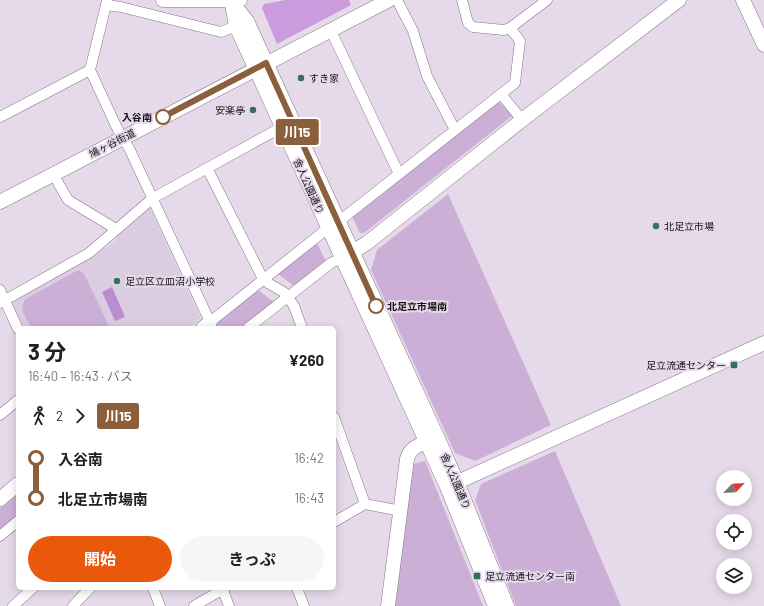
<!DOCTYPE html>
<html lang="ja">
<meta charset="utf-8">
<style>
body{margin:0;font-family:Barlow,"Noto Sans JP",sans-serif;background:#f6f6f6;color:#222;height:100vh;display:flex;flex-direction:column;font-size:15px;white-space:nowrap}
*{box-sizing:border-box;margin:0}
p{font-size:13px;color:#767676}
.icon{flex:none;width:22px;height:22px;fill:none;stroke:currentColor;stroke-width:2;stroke-linecap:round;stroke-linejoin:round}
.map{position:relative;flex:1;overflow:hidden}
.panel{position:absolute;left:16px;top:326px;width:320px;height:264px;display:flex;flex-direction:column;background:#fff;border-radius:6px;box-shadow:0 2px 10px #0003}
.panel>*{flex:none}
.badge{padding:0 8px;border-radius:3px;font-size:14px;line-height:26px}
.needle{width:26px;rotate:65deg}
.buttons{position:absolute;left:716px;top:470px;display:grid;gap:8px}
.buttons a{display:grid;place-items:center;width:36px;height:36px;border-radius:50%;background:#fff;box-shadow:0 2px 10px #0003;font-size:20px}
.map>.badge{position:absolute;translate:-50% -50%;box-shadow:0 0 0 2px #fff}
.legs{display:flex;align-items:center;gap:6px;height:44px;padding:0 12px;font-size:13px}
.legs p{margin-inline-start:auto}
.summary{display:flex;align-items:center;justify-content:space-between;height:68px;padding:0 12px}
h1{font-size:22px;font-weight:700;line-height:30px}
.button{display:flex;gap:8px;margin-top:auto;padding:8px 12px}
.button a{flex:1;height:46px;border-radius:24px;background:#ea580c;color:#fff;font-size:16px;font-weight:700;line-height:46px;text-align:center}
.button a+a{background:#f6f6f6;color:#222}
ul{padding:0 12px;list-style:none}
li{display:flex;align-items:center;gap:14px;height:40px;font-size:15px}
li i{display:grid;place-items:center;width:6px;height:100%;margin:0 5px;background:currentColor}
li i::after{content:'';width:10px;height:10px;margin:-5px;border:3px solid;border-radius:50%;background:#fff}
li p{margin-inline-start:auto}
li:first-child i{background:linear-gradient(#0000 50%,currentColor 0)}
li:last-child i{background:linear-gradient(currentColor 50%,#0000 0)}
.map>svg:first-child{display:block}
.built{fill:#dccce2}
.green{fill:#ccafd7}
.forest{fill:#cb9cdd}
.water{fill:#bb8dcd}
.lines{fill:none;stroke-linecap:round;stroke-linejoin:round}
.street-casing{stroke:#807684;stroke-width:11}
.secondary-casing{stroke:#807684;stroke-width:15}
.street{stroke:#fff;stroke-width:10}
.secondary{stroke:#fff;stroke-width:14}
.line-1-casing{stroke:#fff;stroke-width:9}
.line-1{stroke:#8b5e3c;stroke-width:6}
.poi-dot{fill:#347059;stroke:#e6daea;stroke-width:1.5}
.stop-1-dot{fill:#fff;stroke:#8b5e3c;stroke-width:2}
.labels{text-anchor:middle;dominant-baseline:central;stroke-width:4;stroke-linejoin:round;paint-order:stroke}
.poi-label{font-size:10px;fill:#130f15;stroke:#e6daea;text-anchor:start}
.stop-label{font-size:10px;font-weight:bold;fill:#130f15;stroke:#e6daea;text-anchor:end}
.street-label{font-size:10px;fill:#130f15;stroke:#e6daea}
</style>
<div class="map">
<svg width="764" height="606" viewBox="0 0 764 606">
<rect width="100%" height="100%" fill="#e6daea"/>
<polygon class="built" points="148,207 150,208 200,317 199,319 189,328 24,328 13,304 15,301 85,261 102,248 106,248 117,239 117,235"/>
<g class="green">
<polygon points="499,102 512,116 364,233 360,233 352,216"/>
<polygon points="448,194 551,425 475,461 455,453 371,270 377,250"/>
<polygon points="317,243 326,262 294,286 278,274"/>
<polygon points="78,270 84,274 110,328 31,328 22,310 24,300"/>
<polygon points="258,290 274,302 242,328 210,328"/>
<polygon points="555,451 621,606 516,606 475,500 481,484"/>
<polygon points="425,461 483,606 394,606 413,464"/>
<polygon points="18,493 18,515 0,530 0,508"/>
</g>
<polygon class="forest" points="285,0 349,0 351,5 277,44 262,8 264,4"/>
<polygon class="water" points="112,287 125,317 115,321 102,292"/>
<g class="lines">
<defs>
<g id="street">
<polyline points="107,0 106,5 121,7 221,32 236,26"/>
<polyline points="397,0 413,31 427,76 455,130"/>
<polyline points="462,0 468,23 473,27 504,30 510,28 547,0"/>
<polyline points="106,5 90,70 118,130 129,148 210,322 328,228"/>
<polyline points="331,31 399,174"/>
<polyline points="501,94 522,120"/>
<polyline points="0,117 90,70"/>
<polyline points="207,168 261,275 268,283 285,293 294,306 302,328"/>
<polyline points="53,174 68,200 116,229"/>
<polyline points="338,222 515,83 520,41 510,28"/>
<polyline points="0,290 18,329"/>
<polyline points="0,303 89,253 153,198 282,127"/>
<polyline points="248,328 331,263 342,258"/>
<polyline points="0,415 18,400"/>
<polyline points="334,417 365,504"/>
<polyline points="334,522 365,504 401,511"/>
<polyline points="0,536 18,521"/>
<polyline points="153,588 160,606"/>
<polyline points="222,588 229,606"/>
<polyline points="297,588 304,606"/>
<polyline points="13,606 33,588"/>
<polyline points="73,606 90,588"/>
<polyline points="194,606 225,588"/>
</g>
<g id="secondary">
<polyline points="163,0 240,0"/>
<polyline points="743,0 764,45"/>
<polyline points="231,1 247,21 439,441 457,482 507,606"/>
<polyline points="232,4 236,26 447,487 495,606"/>
<polyline points="0,202 389,0"/>
<polyline points="344,257 367,243 522,120 679,0"/>
<polyline points="203,328 210,322"/>
<polyline points="449,486 764,343"/>
<polyline points="0,499 18,484"/>
<path d="M388,606L407,459C410,448 417,446 426,442"/>
</g>
</defs>
<use href="#street" class="street-casing"/>
<use href="#secondary" class="secondary-casing"/>
<use href="#street" class="street"/>
<use href="#secondary" class="secondary"/>
</g>
<g class="lines">
<defs>
<polyline id="line-1" points="163,117 266,63 376,306"/>
</defs>
<use href="#line-1" class="line-1-casing"/>
<use href="#line-1" class="line-1"/>
</g>
<g class="poi-dot">
<circle cx="301" cy="78" r="4"/>
<circle cx="253" cy="110" r="4"/>
<circle cx="656" cy="226" r="4"/>
<circle cx="117" cy="281" r="4"/>
<rect x="730" y="361" width="8" height="8" rx="2"/>
<rect x="473" y="572" width="8" height="8" rx="2"/>
</g>
<g class="stop-1-dot">
<circle cx="163" cy="117" r="7"/>
<circle cx="376" cy="306" r="7"/>
</g>
<g class="labels">
<g class="poi-label">
<text x="309" y="78">すき家</text>
<text x="245" y="110" text-anchor="end">安楽亭</text>
<text x="664" y="226">北足立市場</text>
<text x="125" y="281">足立区立皿沼小学校</text>
<text x="726" y="365" text-anchor="end">足立流通センター</text>
<text x="485" y="576">足立流通センター南</text>
</g>
<g class="stop-label">
<text x="152" y="117">入谷南</text>
<text x="387" y="306" text-anchor="start">北足立市場南</text>
</g>
<g class="street-label">
<text transform="translate(112 143) rotate(-27)">鳩ヶ谷街道</text>
<text transform="translate(309 186) rotate(66)">舎人公園通り</text>
<text transform="translate(456 481) rotate(67)">舎人公園通り</text>
</g>
</g>
</svg>
<div class="buttons">
<a><svg class="needle" viewBox="-14 -14 28 28"><path d="M0-13l5 13h-10z" fill="#e53935"/><path d="M0 13l5-13h-10z" fill="#767676"/></svg></a>
<a><svg class="icon" aria-label="locate" viewBox="0 0 24 24"><circle cx="12" cy="12" r="6"/><path d="M12 2v4M12 18v4M2 12h4M18 12h4"/></svg></a>
<a><svg class="icon" aria-label="layers" viewBox="0 0 24 24"><path d="M12 4l9 5-9 5-9-5zM3 14l9 5 9-5"/></svg></a>
</div>
<b class="badge" style="left:297px;top:132px;background:#8b5e3c;color:#fff">川15</b>
<section class="panel">
<div class="summary"><div><h1>3 分</h1><p>16:40 – 16:43 · バス</p></div><b>¥260</b></div>
<div class="legs"><svg class="icon" aria-label="walk" viewBox="0 0 24 24"><circle cx="13" cy="4" r="2"/><path d="M13 8l-2 6 4 7M11 14l-3 7M7 12l3-4h3l4 4"/></svg>2<svg class="icon" aria-label="forward" viewBox="0 0 24 24"><path d="M9 5l7 7-7 7"/></svg><b class="badge" style="background:#8b5e3c;color:#fff">川15</b></div>
<ul>
<li><i style="color:#8b5e3c"></i><b>入谷南</b><p>16:42</p></li>
<li><i style="color:#8b5e3c"></i><b>北足立市場南</b><p>16:43</p></li>
</ul>
<div class="button"><a>開始</a><a>きっぷ</a></div>
</section>
</div>
